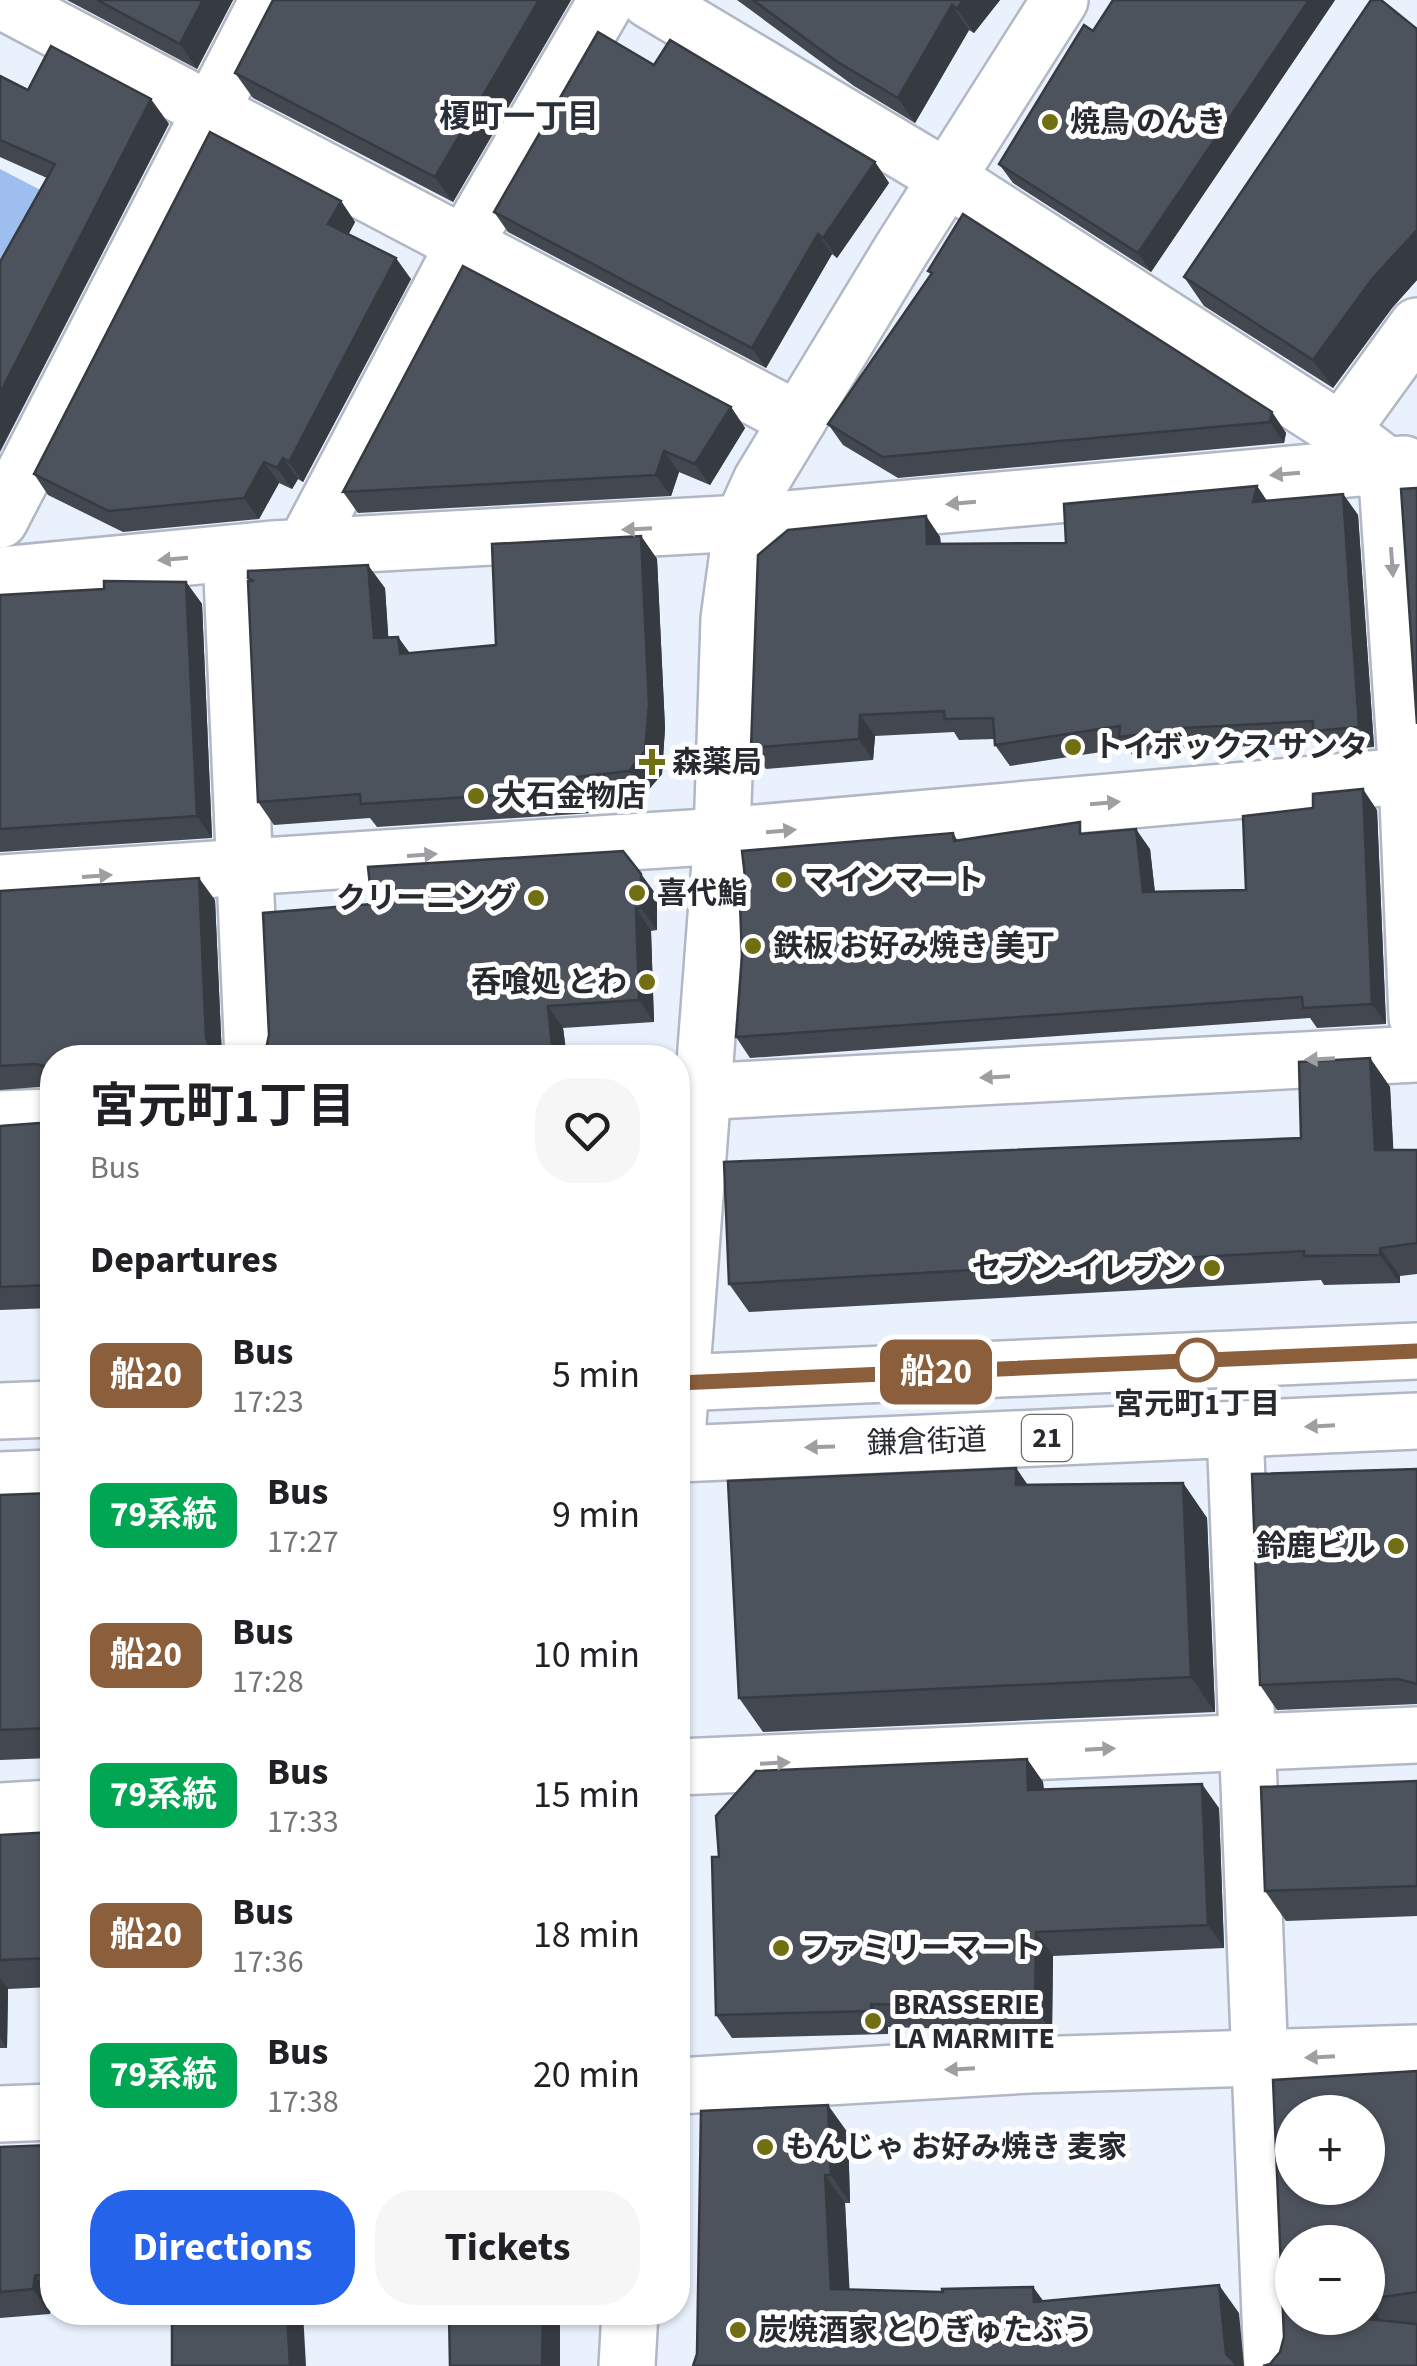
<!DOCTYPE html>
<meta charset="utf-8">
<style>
body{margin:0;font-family:"Source Sans 3","Noto Sans JP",sans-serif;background:#f6f6f6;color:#202124;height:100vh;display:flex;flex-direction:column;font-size:38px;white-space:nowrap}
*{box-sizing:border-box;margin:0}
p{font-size:32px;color:#757577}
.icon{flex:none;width:55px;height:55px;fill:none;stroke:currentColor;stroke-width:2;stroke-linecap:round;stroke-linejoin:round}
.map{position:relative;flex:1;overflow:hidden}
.drawer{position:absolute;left:40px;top:1045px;width:650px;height:1280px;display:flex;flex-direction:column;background:#fff;border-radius:40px;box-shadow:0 2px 8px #0004}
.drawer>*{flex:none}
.badge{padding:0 20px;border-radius:15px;font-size:35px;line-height:65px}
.buttons{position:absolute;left:1275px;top:2095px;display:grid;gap:20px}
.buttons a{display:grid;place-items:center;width:110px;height:110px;border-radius:50%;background:#fff;box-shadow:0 2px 8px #0004;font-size:50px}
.map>.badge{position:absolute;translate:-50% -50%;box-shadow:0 0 0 5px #fff}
h2{padding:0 50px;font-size:38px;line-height:90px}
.round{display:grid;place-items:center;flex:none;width:105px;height:105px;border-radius:40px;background:#f6f6f6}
.head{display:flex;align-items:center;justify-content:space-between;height:170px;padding:0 50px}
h1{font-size:48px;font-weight:700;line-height:75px}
.action{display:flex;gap:20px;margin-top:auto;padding:20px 50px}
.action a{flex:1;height:115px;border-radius:40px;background:#2563eb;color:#fff;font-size:40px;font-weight:700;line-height:115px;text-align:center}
.action a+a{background:#f6f6f6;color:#202124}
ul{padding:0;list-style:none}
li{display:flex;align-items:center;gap:30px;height:140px;padding:0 50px}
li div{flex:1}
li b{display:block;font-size:38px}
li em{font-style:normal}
li .badge{min-width:110px;font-weight:700;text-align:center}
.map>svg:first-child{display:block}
.forest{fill:#9ebeef}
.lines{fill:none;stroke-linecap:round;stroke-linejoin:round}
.minor-casing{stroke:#b1b8c4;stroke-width:60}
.major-casing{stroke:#b1b8c4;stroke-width:60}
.minor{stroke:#fff;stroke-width:55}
.major{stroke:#fff;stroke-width:55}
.wall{fill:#424750;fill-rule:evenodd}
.shaded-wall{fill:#363a41}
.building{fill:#4d535d;stroke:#363a41;stroke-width:2.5;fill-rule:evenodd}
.oneway{fill:#9e9fa1}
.line-casing{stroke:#fff;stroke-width:22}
.line{stroke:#8b5e3c;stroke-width:15}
.poi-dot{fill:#706f11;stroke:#fefefe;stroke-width:4}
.stop-dot{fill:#fff;stroke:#8b5e3c;stroke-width:5}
.labels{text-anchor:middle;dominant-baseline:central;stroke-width:10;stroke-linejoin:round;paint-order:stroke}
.shield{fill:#fefefe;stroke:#686a6d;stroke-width:2.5}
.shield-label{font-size:28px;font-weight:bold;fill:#272a2f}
.poi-label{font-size:30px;font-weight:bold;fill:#272a2f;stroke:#fefefe;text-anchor:start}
.stop-label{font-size:30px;font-weight:bold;fill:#272a2f;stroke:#fefefe}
.street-label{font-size:30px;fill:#272a2f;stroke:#fefefe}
.neighbourhood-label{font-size:32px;font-weight:bold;fill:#2a3039;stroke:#fefefe}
</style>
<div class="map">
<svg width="1417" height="2366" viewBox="0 0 1417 2366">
<rect width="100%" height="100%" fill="#e9f1fd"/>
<polygon class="forest" points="0,169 52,196 0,268"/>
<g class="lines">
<defs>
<g id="minor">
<polyline points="0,0 798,420"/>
<polyline points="649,0 947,178 1341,431 1386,465 1407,776 1417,1017"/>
<polyline points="1341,431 1417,326"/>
<polyline points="0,520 268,0"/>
<polyline points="304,548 465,243 607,0"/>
<polyline points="231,554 253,1058"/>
<polyline points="0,575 273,549 742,523 1404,464"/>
<polyline points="0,883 722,836 1417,775"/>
<polyline points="678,1093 1417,1054"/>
<polyline points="0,1119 52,1117"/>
<polyline points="678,1423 722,836 729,619 742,523 761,481 900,252 1060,0"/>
<polyline points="1235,1430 1272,2366"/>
<polyline points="678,1767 1417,1735"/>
<polyline points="0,1811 52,1808"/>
<polyline points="678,2086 1029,2065 1417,2053"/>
<polyline points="0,2114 52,2112"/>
<polyline points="627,2366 630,2312"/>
</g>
<g id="major">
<polyline points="678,1383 1417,1351"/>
<polyline points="0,1411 52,1409"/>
<polyline points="678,1454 1417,1421"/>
<polyline points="0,1480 52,1478"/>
</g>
</defs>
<use href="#minor" class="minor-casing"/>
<use href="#major" class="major-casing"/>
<use href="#minor" class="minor"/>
<use href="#major" class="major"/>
</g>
<g class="wall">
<polygon points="67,0 233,0 197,69"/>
<polygon points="571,0 453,202 253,98 235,73"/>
<polygon points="737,0 1000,0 974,33 969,30 915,123 854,86"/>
<polygon points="1113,0 1335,0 1151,272 1013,183 999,164 1093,31"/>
<polygon points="1417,29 1417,280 1392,308 1333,388 1204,306 1184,277"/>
<polygon points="654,65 875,162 889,183 837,258 832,254 766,368 508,232 494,212"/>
<polygon points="0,76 28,90 169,124 47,178 0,157"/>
<polygon points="341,201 355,222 348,235 411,279 303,482 298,479 292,489 279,483 259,519 123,532 48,495 34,474"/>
<polygon points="928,271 1272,412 1286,433 1284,443 898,478 843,445 828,424 931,274"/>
<polygon points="731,407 745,428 710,485 679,472 671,496 358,513 343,492"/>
<polygon points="1257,486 1267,501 1343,494 1358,515 1374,747 1328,751 1321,742 1198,749 1134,757 1127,748 1010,766 995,745 995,739 959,740 954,732 875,736 873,760 766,769 751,748 926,516 940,537 941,544 1066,543"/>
<polygon points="641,536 657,559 665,728 662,774 645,794 584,801 592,813 377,827 370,818 274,825 258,802 250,581 248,578 385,588 388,637 398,637 409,653 496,645"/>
<polygon points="186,582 202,604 212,838 0,852 0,595 104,589"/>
<polygon points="1377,810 1386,1024 1317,1028 1310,1018 750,1058 736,1037 748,903 953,833 958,841 1087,833 1150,849 1155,892 1246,890"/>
<polygon points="641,874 657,896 657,930 651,931 654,1022 563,1028 567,1058 259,1058 372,904"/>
<polygon points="0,891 215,900 222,1058 52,1058 52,1086 0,1090"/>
<polygon points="1370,1058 1390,1087 1393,1150 1417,1150 1417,1274 1400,1276 1400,1283 1324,1285 1321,1280 749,1312 729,1284 1301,1138"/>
<polygon points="52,1122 52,1308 0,1310 0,1126"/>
<polygon points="1016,1468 1027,1484 1183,1483 1207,1518 1215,1712 763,1732 739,1698"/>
<polygon points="1417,1469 1417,1704 1277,1710 1260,1685"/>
<polygon points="52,1494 52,1758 0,1760 0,1495"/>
<polygon points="1027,1759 1043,1782 1044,1790 1219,1808 1224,1948 1053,1956 1052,2032 888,2027 888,2034 732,2038 716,2015 719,1857"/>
<polygon points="1417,1781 1417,1916 1286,1921 1265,1891"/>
<polygon points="52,1832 52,1987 8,1989 7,2048 0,2048 0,1835"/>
<path d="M1417,2071V2323H1414L1417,2324V2366H1263L1270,2364L1280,2352L1284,2337L1273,2080ZM1292,2112H1368V2188H1292ZM1292,2242H1368V2318H1292Z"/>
<polygon points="848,2133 850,2203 845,2203 849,2289 943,2292 1033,2287 1044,2302 1239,2313 693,2366"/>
<polygon points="52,2145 52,2300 50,2314 0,2318 0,2147"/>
</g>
<g class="shaded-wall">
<polygon points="203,0 233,0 197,69 180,44"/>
<polygon points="539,0 571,0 453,202 435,177"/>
<polygon points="963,0 1000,0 974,33 957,9"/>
<polygon points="1309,0 1335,0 1151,272 1138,253"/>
<polygon points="952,5 969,30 915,123 898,98"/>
<polygon points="151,99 169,124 0,452 0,393"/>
<polygon points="875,162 889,183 837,258 823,238"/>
<polygon points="341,201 355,222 343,245 328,224"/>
<polygon points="1417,230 1417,280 1392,308 1333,388 1313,360 1372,279"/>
<polygon points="818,234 832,254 766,368 752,348"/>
<polygon points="396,258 411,279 303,482 289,462"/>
<polygon points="731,407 745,428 710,485 695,464"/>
<polygon points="1272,412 1286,433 1284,443 1270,422"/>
<polygon points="664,451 679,472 671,496 656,475"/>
<polygon points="283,458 298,479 292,489 277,468"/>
<polygon points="264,462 279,483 259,519 244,498"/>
<polygon points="1257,486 1271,507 1253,502"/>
<polygon points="1343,494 1358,515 1374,747 1359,727"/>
<polygon points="926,516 940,537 942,565 927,544"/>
<polygon points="641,536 657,559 665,728 662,774 645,794 629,771"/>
<polygon points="368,565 385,588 390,661 374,638"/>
<polygon points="186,582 202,604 212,838 197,816"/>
<polygon points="398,637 415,660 400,654"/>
<polygon points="860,715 875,736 873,760 859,739"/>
<polygon points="1363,789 1377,810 1386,1024 1372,1004"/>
<polygon points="1136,829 1150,849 1157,913 1143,892"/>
<polygon points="641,874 657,896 657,930 641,908"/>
<polygon points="199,878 215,900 222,1058 215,1058 206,1038"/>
<polygon points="636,908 651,931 654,1022 639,1000"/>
<polygon points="548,1006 563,1028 567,1058 561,1058 552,1046"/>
<polygon points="1370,1058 1390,1087 1395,1179 1375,1150"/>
<polygon points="1380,1248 1400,1276 1400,1283 1380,1255"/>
<polygon points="1016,1468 1040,1503 1016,1485"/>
<polygon points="1183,1483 1207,1518 1215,1712 1191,1677"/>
<polygon points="1027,1759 1043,1782 1045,1814 1028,1790"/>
<polygon points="1202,1784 1219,1808 1224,1948 1208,1925"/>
<polygon points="1036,1932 1053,1956 1052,2032 1035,2008"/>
<polygon points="0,1978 8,1989 7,2048 0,2037"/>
<polygon points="871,2004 888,2027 888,2034 871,2011"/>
<polygon points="828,2105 848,2133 850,2203 831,2175"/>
<polygon points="825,2175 845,2203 851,2317 831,2289"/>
<polygon points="35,2275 52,2300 50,2314 33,2289"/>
<polygon points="1219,2285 1239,2313 1244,2366 1234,2366 1226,2354"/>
<polygon points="1033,2287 1053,2315 1034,2302"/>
<polygon points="1368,2301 1386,2327 1386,2347 1367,2318"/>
<polygon points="287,2312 303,2312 306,2366 290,2366"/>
<polygon points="543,2312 560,2312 560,2366 542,2366"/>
</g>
<g class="building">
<polygon points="97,0 203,0 180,44"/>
<polygon points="273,0 539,0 435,177 235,73"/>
<polygon points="753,0 963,0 957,9 952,5 898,98 836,61"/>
<polygon points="1113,0 1309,0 1138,253 999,164 1084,25 1093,31"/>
<polygon points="1371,0 1381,0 1417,29 1417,230 1372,279 1313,360 1184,277"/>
<polygon points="598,32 654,65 670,40 875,162 823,238 818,234 752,348 494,212"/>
<polygon points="51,46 151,99 0,393 0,262 55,164 0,140 0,76 28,90"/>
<polygon points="210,132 341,201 328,224 396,258 289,462 283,458 277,468 264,462 244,498 109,511 34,474"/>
<polygon points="963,214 1272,412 1270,422 883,457 828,424 932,273 928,271"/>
<polygon points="463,266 731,407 695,464 664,451 656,475 343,492"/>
<polygon points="1257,486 1253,502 1343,494 1359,727 1313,731 1313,721 1184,728 1119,737 1120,726 995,745 993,718 945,719 944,711 860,715 859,739 751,748 758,555 788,530 926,516 927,544 1066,543 1064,504"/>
<polygon points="1417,488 1417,724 1401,489"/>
<polygon points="641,536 649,705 645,751 629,771 567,778 576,790 361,804 360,794 258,802 248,581 254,581 248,578 248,571 368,565 374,638 398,637 400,654 496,645 492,544"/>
<polygon points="104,581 186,582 197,816 0,829 0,595 104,589"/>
<polygon points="1363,789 1372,1004 1303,1008 1302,997 736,1037 742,956 740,904 748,903 742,851 953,833 954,841 1080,822 1080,834 1136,829 1143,892 1246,890 1243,816 1313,808 1313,794"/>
<polygon points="623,851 641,874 641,908 636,908 639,1000 548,1006 552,1046 487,1053 487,1058 259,1058 266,1049 269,1035 263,913 372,904 368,867"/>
<polygon points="199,878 206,1038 212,1053 216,1058 52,1058 52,1068 36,1064 0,1066 0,891"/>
<polygon points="1370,1058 1375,1150 1417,1150 1417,1243 1380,1248 1380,1255 1304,1256 1304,1251 729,1284 724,1162 1301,1138 1299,1062"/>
<polygon points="52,1122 52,1285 0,1287 0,1126"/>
<polygon points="1016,1468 1016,1485 1183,1483 1191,1677 739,1698 728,1481"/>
<polygon points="1417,1469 1417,1684 1398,1679 1260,1685 1252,1474"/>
<polygon points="52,1493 52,1728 0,1730 0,1495"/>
<polygon points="1027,1759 1028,1790 1202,1784 1208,1925 1036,1932 1035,2008 871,2004 871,2011 716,2015 712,1857 719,1857 716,1816 756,1771"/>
<polygon points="1417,1781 1417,1886 1265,1891 1261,1787"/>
<polygon points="52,1832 52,1958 0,1960 0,1835"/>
<path d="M1417,2071V2292L1368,2299V2242H1292V2318H1367V2319L1417,2324V2366H1263L1270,2364L1280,2352L1284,2337L1273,2080ZM1292,2112H1368V2188H1292Z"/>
<polygon points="828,2105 831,2175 825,2175 831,2289 943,2292 942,2289 1033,2287 1034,2302 1219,2285 1226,2354 1237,2365 1241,2366 693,2366 697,2354 701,2111"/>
<polygon points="52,2145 52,2276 35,2275 33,2289 0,2292 0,2147"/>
<polygon points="172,2312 287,2312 290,2366 172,2366"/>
<polygon points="449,2312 543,2312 542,2366 450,2366"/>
</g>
<defs><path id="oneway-solid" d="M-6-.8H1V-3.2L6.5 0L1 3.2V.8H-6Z" transform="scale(2.5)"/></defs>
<g class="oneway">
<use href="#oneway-solid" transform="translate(1285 474) rotate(175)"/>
<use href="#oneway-solid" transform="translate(961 503) rotate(175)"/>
<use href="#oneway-solid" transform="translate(637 529) rotate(177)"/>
<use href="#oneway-solid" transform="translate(173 559) rotate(175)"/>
<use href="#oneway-solid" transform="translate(1392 562) rotate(86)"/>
<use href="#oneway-solid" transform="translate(1105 803) rotate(-5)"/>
<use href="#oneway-solid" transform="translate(781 831) rotate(-5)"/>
<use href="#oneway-solid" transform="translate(422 855) rotate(-4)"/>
<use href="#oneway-solid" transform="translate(97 876) rotate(-4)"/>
<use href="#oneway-solid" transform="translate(1320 1059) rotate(177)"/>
<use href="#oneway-solid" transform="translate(995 1077) rotate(177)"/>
<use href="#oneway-solid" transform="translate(1320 1426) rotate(177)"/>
<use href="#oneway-solid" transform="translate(820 1447) rotate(178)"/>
<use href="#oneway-solid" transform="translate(1100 1749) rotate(-3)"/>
<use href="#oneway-solid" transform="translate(775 1763) rotate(-3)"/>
<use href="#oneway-solid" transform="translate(1320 2057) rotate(177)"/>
<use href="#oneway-solid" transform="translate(960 2069) rotate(177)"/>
</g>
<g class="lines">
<defs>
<polyline id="line" points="678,1383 1417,1351"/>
</defs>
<use href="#line" class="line-casing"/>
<use href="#line" class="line"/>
</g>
<g class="poi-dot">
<circle cx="1050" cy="122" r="10"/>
<circle cx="1073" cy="747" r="10"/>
<path d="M647 747h10v10h10v10h-10v10h-10v-10h-10v-10h10z"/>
<circle cx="476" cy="796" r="10"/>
<circle cx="784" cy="880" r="10"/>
<circle cx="637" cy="893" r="10"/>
<circle cx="536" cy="898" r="10"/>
<circle cx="753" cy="946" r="10"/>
<circle cx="647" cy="982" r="10"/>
<circle cx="1212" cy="1268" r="10"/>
<circle cx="1396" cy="1546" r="10"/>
<circle cx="781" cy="1948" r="10"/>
<circle cx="873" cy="2021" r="10"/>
<circle cx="765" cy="2147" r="10"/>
<circle cx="738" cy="2330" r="10"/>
</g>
<circle class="stop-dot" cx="1197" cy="1360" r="20"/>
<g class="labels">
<rect class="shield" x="1022" y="1415" width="50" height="46" rx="8"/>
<g class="shield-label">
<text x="1047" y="1438">21</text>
</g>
<g class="poi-label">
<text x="1070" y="122">焼鳥 のんき</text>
<text x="1093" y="747">トイボックス サンタ</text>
<text x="672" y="762">森薬局</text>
<text x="496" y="796">大石金物店</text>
<text x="804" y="880">マインマート</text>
<text x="657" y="893">喜代鮨</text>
<text x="516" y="898" text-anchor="end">クリーニング</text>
<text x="773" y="946">鉄板 お好み焼き 美丁</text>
<text x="627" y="982" text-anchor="end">呑喰処 とわ</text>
<text x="1192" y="1268" text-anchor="end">セブン-イレブン</text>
<text x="1376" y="1546" text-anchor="end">鈴鹿ビル</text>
<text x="801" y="1948">ファミリーマート</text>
<text x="893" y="2004">BRASSERIE<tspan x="893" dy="34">LA MARMITE</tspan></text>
<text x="785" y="2147">もんじゃ お好み焼き 麦家</text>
<text x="758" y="2330">炭焼酒家 とりぎゅたぶう</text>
</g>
<g class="stop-label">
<text x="1197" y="1404">宮元町1丁目</text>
</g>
<g class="street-label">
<text transform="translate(927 1442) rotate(-2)">鎌倉街道</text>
</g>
<g class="neighbourhood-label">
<text x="519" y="117">榎町一丁目</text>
</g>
</g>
</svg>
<div class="buttons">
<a>+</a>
<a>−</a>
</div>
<b class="badge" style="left:936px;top:1372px;background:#8b5e3c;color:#fff">船20</b>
<section class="drawer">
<div class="head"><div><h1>宮元町1丁目</h1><p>Bus</p></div><a class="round"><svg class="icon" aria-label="heart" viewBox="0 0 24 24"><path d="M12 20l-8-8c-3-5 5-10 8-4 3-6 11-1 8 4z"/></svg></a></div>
<h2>Departures</h2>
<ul>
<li><span class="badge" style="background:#8b5e3c;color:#fff">船20</span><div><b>Bus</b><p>17:23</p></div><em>5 min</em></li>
<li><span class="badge" style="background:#00a651;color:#fff">79系統</span><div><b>Bus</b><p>17:27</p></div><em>9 min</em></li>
<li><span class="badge" style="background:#8b5e3c;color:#fff">船20</span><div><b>Bus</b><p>17:28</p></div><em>10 min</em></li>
<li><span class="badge" style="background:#00a651;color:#fff">79系統</span><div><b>Bus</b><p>17:33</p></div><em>15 min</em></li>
<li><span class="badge" style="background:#8b5e3c;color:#fff">船20</span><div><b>Bus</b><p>17:36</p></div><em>18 min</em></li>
<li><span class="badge" style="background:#00a651;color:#fff">79系統</span><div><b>Bus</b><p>17:38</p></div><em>20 min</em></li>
</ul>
<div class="action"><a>Directions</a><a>Tickets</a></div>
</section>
</div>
